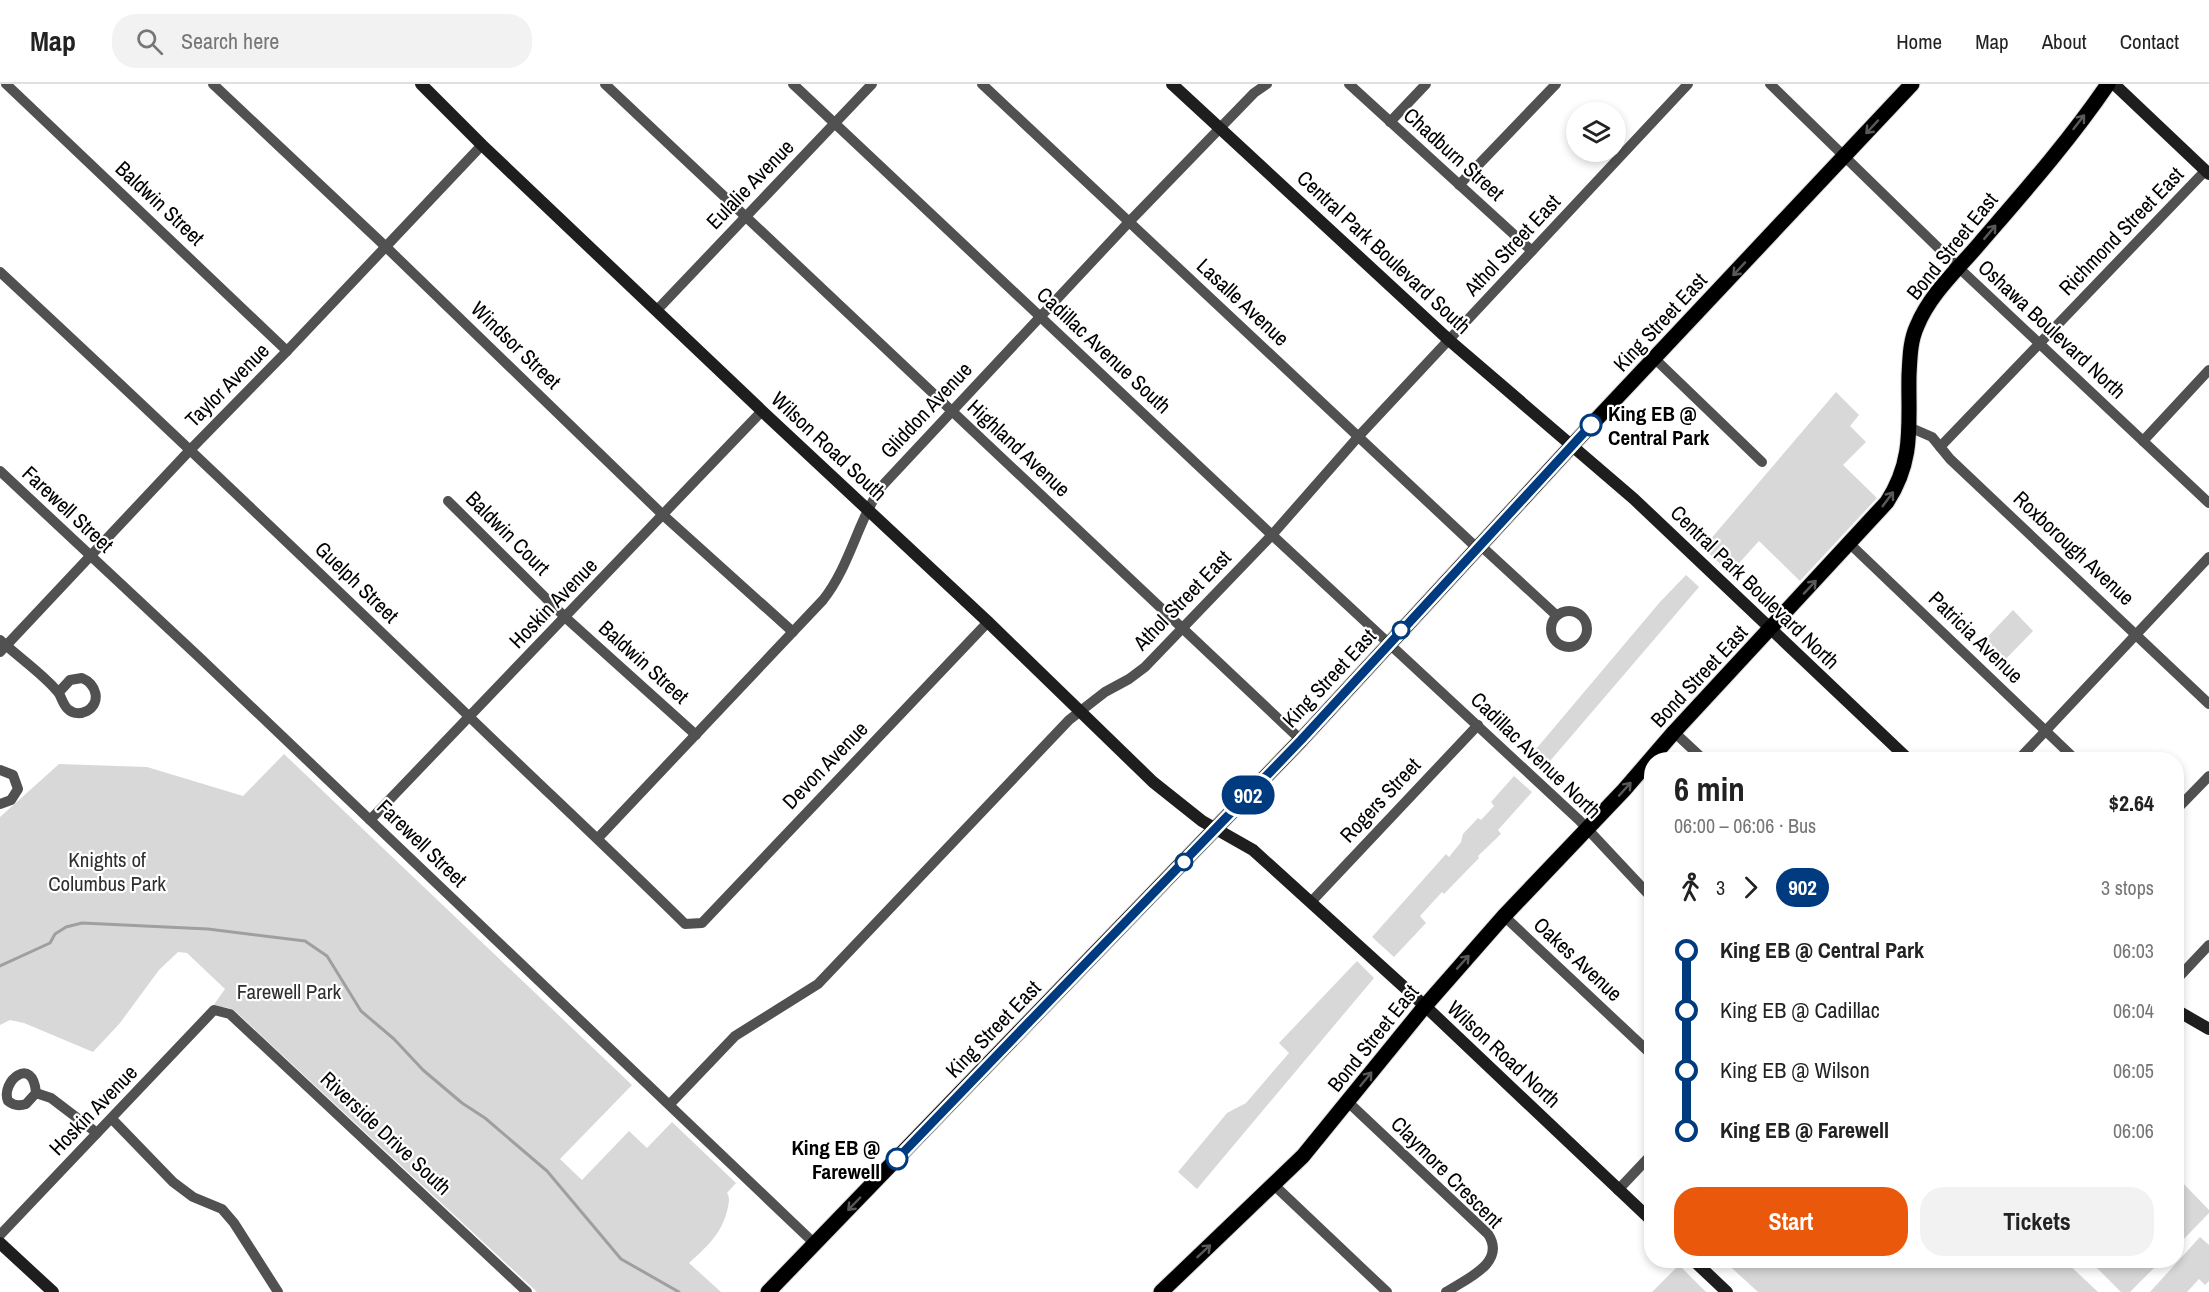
<!DOCTYPE html>
<meta charset="utf-8">
<style>
body{margin:0;font-family:"Archivo Narrow",sans-serif;background:#f2f2f2;color:#222;height:100vh;display:flex;flex-direction:column;font-size:22px;white-space:nowrap}
*{box-sizing:border-box;margin:0}
p{font-size:20px;color:#767676}
.icon{flex:none;width:33px;height:33px;fill:none;stroke:currentColor;stroke-width:2;stroke-linecap:round;stroke-linejoin:round}
.map{position:relative;flex:1;overflow:hidden}
.panel{position:absolute;left:1644px;top:668px;width:540px;height:516px;display:flex;flex-direction:column;background:#fff;border-radius:24px;box-shadow:0 3px 9px #0003}
.panel>*{flex:none}
.badge{padding:0 12px;border-radius:20px;font-size:21px;line-height:39px}
.buttons{position:absolute;left:1566px;top:18px;display:grid;gap:12px}
.buttons a{display:grid;place-items:center;width:60px;height:60px;border-radius:50%;background:#fff;box-shadow:0 3px 9px #0003;font-size:30px}
.map>.badge{position:absolute;translate:-50% -50%;box-shadow:0 0 0 3px #fff}
.legs{display:flex;align-items:center;gap:9px;height:66px;padding:0 30px;font-size:20px}
.legs p{margin-inline-start:auto}
.summary{display:flex;align-items:center;justify-content:space-between;height:102px;padding:0 30px}
h1{font-size:33px;font-weight:800;line-height:45px}
.button{display:flex;gap:12px;margin-top:auto;padding:12px 30px}
.button a{flex:1;height:69px;border-radius:24px;background:#ea580c;color:#fff;font-size:24px;font-weight:800;line-height:69px;text-align:center}
.button a+a{background:#f2f2f2;color:#222}
ul{padding:0 30px;list-style:none}
li{display:flex;align-items:center;gap:21px;height:60px;font-size:22px}
li i{display:grid;place-items:center;width:9px;height:100%;margin:0 8px;background:currentColor}
li i::after{content:'';width:15px;height:15px;margin:-8px;border:4px solid;border-radius:50%;background:#fff}
li p{margin-inline-start:auto}
li:first-child i{background:linear-gradient(#0000 50%,currentColor 0)}
li:last-child i{background:linear-gradient(currentColor 50%,#0000 0)}
header{display:flex;align-items:center;gap:36px;box-sizing:border-box;height:84px;padding:0 30px;background:#fff;border-bottom:2px solid #e0e0e0}
header strong{font-size:28px}
nav{display:flex;gap:33px;margin-inline-start:auto;font-size:21px}
.search{width:420px;height:54px;background:#f2f2f2;display:flex;align-items:center;gap:15px;box-sizing:border-box;padding:0 21px;border-radius:24px;color:#767676;font-size:22px}
.map>svg:first-child{display:block}
.green{fill:#d8d8d8}
.lines{fill:none;stroke-linecap:round;stroke-linejoin:round}
.stream{stroke:#9f9f9f;stroke-width:3}
.primary-casing{stroke:#dbdbdb;stroke-width:17}
.street{stroke:#515151;stroke-width:10}
.secondary{stroke:#1e1e1e;stroke-width:12}
.primary{stroke:#000;stroke-width:15}
.oneway{stroke:#595959}
.line-1-casing{stroke:#fff;stroke-width:14}
.line-1{stroke:#003b80;stroke-width:9}
.stop-1-dot{fill:#fff;stroke:#003b80;stroke-width:3}
.labels{text-anchor:middle;dominant-baseline:central;stroke-width:4.5;stroke-linejoin:round;paint-order:stroke}
.street-label{font-size:21px;fill:#000;stroke:#fff}
.stop-label{font-size:21px;font-weight:bold;fill:#000;stroke:#fff;text-anchor:start}
.park-label{font-size:21px;fill:#2f2f2f;stroke:#fff}
</style>
<header>
<strong>Map</strong>
<div class="search"><svg class="icon" aria-label="search" viewBox="0 0 24 24"><circle cx="10" cy="10" r="6"/><path d="M15 15l6 6"/></svg>Search here</div>
<nav><a>Home</a><a>Map</a><a>About</a><a>Contact</a></nav>
</header>
<div class="map">
<svg width="2209" height="1208" viewBox="0 0 2209 1208">
<rect width="100%" height="100%" fill="#fff"/>
<g class="green">
<polygon points="1836,308 1859,331 1850,342 1866,358 1843,381 1877,414 1800,497 1759,457 1730,489 1703,464"/>
<polygon points="1686,491 1699,503 1544,684 1531,671 1660,518"/>
<polygon points="2013,526 2033,547 1997,584 1976,565"/>
<path d="M284,670L632,1001L560,1075L582,1096L629,1047L647,1064L672,1038L736,1099L727,1109C730,1114 729,1117 728,1123C723,1148 708,1162 689,1179L721,1208H537L235,927L229,924L213,922L225,905L187,869L178,868L159,886L120,939L93,968L24,939L10,936L0,941V733L59,680L147,683L243,712Z"/>
<polygon points="1514,692 1532,708 1498,746 1501,750 1478,772 1479,774 1444,810 1442,808 1420,832 1426,839 1394,873 1372,853 1446,770 1449,773 1461,758 1463,750 1478,734 1481,736 1494,722 1491,718"/>
<polygon points="1357,877 1374,894 1197,1105 1178,1088 1227,1029 1246,1019 1289,969 1279,959"/>
<polygon points="2177,1093 2209,1126 2209,1129 2177,1162"/>
<polygon points="2200,1153 2209,1161 2209,1197 2205,1201 2199,1195 2187,1208 2150,1208"/>
<polygon points="1723,1176 2064,1176 2098,1208 1758,1208"/>
<polygon points="2089,1176 2162,1176 2130,1208 2121,1208"/>
<polygon points="1679,1181 1706,1208 1652,1208"/>
</g>
<g class="lines">
<polyline class="stream" points="0,882 50,859 55,850 66,843 82,839 208,845 305,857 327,872 361,927 394,955 423,986 462,1019 485,1034 547,1087 621,1175 679,1208"/>
<defs>
<g id="primary">
<polyline points="768,1208 1301,656 1578,355 1912,0"/>
<path d="M1161,1208L1303,1072L1425,922L1504,832L1624,706L1674,648L1887,418C1915,375 1908,339 1909,291C1910,274 1910,257 1917,242C1930,210 1958,185 1980,159C2024,108 2070,56 2108,0"/>
</g>
</defs>
<use href="#primary" class="primary-casing"/>
<g class="street">
<polyline points="6,0 287,267"/>
<polyline points="213,0 385,162 663,431 793,548"/>
<polyline points="605,0 1301,656"/>
<polyline points="793,0 1272,451 1579,736 1652,814"/>
<polyline points="982,0 1477,464"/>
<polyline points="1349,0 1532,167"/>
<polyline points="1770,0 1959,184 2209,419"/>
<polyline points="1390,38 1426,0"/>
<polyline points="1459,101 1556,0"/>
<path d="M0,188C152,329 302,472 452,616C529,691 608,764 685,840L702,839L988,538"/>
<polyline points="657,226 872,0"/>
<polyline points="1654,274 1762,378"/>
<polyline points="1909,343 1932,353 1950,375 2209,620"/>
<polyline points="2143,357 2209,286"/>
<polyline points="1940,363 2205,87"/>
<polyline points="0,387 199,573 815,1160"/>
<polyline points="448,417 566,534 696,651"/>
<polyline points="1850,460 2075,675"/>
<polyline points="1480,461 1556,531"/>
<circle cx="1569" cy="545" r="18"/>
<path d="M0,556C17,572 43,590 57,607C62,612 62,621 69,626C74,630 81,630 87,627C102,618 96,600 82,594L70,596L59,608"/>
<polyline points="0,568 191,365 287,267 482,61"/>
<polyline points="1674,648 1703,675"/>
<polyline points="2019,675 2209,473"/>
<polyline points="0,686 13,691 18,705 11,716 0,720"/>
<polyline points="2176,726 2209,692"/>
<polyline points="370,736 762,327"/>
<path d="M598,754L823,516C850,482 857,438 882,402L1129,138L1254,9L1267,0"/>
<polyline points="1311,818 1478,641"/>
<polyline points="1504,832 1652,971"/>
<polyline points="2176,896 2209,861"/>
<path d="M36,1009L26,1020C20,1022 14,1022 8,1017C0,998 33,970 36,1009L51,1014L97,1049"/>
<path d="M1348,1018L1488,1150C1507,1179 1466,1195 1446,1208"/>
<polyline points="670,1020 735,952 818,900 1069,636 1105,608 1129,595 1145,583 1272,451 1358,353 1688,0"/>
<polyline points="112,1035 173,1098 193,1113 222,1125 234,1139 278,1208"/>
<polyline points="1274,1101 1387,1208"/>
<polyline points="1618,1106 1652,1070"/>
<polyline points="0,1151 214,926 230,930 527,1208"/>
</g>
<g class="secondary">
<polyline points="421,0 482,61 762,327 988,538 1153,698 1202,737 1253,766 1425,922 1652,1137"/>
<polyline points="1172,0 1450,257 1634,415 1908,675"/>
<polyline points="2114,0 2209,90"/>
<polyline points="2176,926 2209,945"/>
<polyline points="0,1159 53,1208"/>
<polyline points="1693,1176 1727,1208"/>
</g>
<use href="#primary" class="primary"/>
</g>
<defs><path id="oneway-shaft" d="M-6 0H5M1.5-3L5.5 0L1.5 3" fill="none" stroke-width="1.6" stroke-linecap="round" stroke-linejoin="round" transform="scale(1.5)"/></defs>
<g class="oneway">
<use href="#oneway-shaft" transform="translate(2079 38) rotate(-52)"/>
<use href="#oneway-shaft" transform="translate(1872 43) rotate(133)"/>
<use href="#oneway-shaft" transform="translate(1990 148) rotate(-50)"/>
<use href="#oneway-shaft" transform="translate(1739 185) rotate(133)"/>
<use href="#oneway-shaft" transform="translate(1888 415) rotate(-53)"/>
<use href="#oneway-shaft" transform="translate(1810 503) rotate(-47)"/>
<use href="#oneway-shaft" transform="translate(1625 705) rotate(-48)"/>
<use href="#oneway-shaft" transform="translate(1463 878) rotate(-48)"/>
<use href="#oneway-shaft" transform="translate(1366 995) rotate(-51)"/>
<use href="#oneway-shaft" transform="translate(854 1120) rotate(134)"/>
<use href="#oneway-shaft" transform="translate(1204 1167) rotate(-43)"/>
</g>
<g class="lines">
<defs>
<polyline id="line-1" points="897,1075 1301,656 1591,341"/>
</defs>
<use href="#line-1" class="line-1-casing"/>
<use href="#line-1" class="line-1"/>
</g>
<g class="stop-1-dot">
<circle cx="1591" cy="341" r="10"/>
<circle cx="1401" cy="546" r="8"/>
<circle cx="1184" cy="778" r="8"/>
<circle cx="897" cy="1075" r="10"/>
</g>
<g class="labels">
<g class="street-label">
<text transform="translate(1454 70) rotate(42)">Chadburn Street</text>
<text transform="translate(750 100) rotate(-46)">Eulalie Avenue</text>
<text transform="translate(160 119) rotate(43)">Baldwin Street</text>
<text transform="translate(2121 147) rotate(-46)">Richmond Street East</text>
<text transform="translate(1512 161) rotate(-47)">Athol Street East</text>
<text transform="translate(1952 162) rotate(-51)">Bond Street East</text>
<text transform="translate(1384 168) rotate(43)">Central Park Boulevard South</text>
<text transform="translate(1243 218) rotate(43)">Lasalle Avenue</text>
<text transform="translate(1660 238) rotate(-47)">King Street East</text>
<text transform="translate(2052 245) rotate(43)">Oshawa Boulevard North</text>
<text transform="translate(516 261) rotate(44)">Windsor Street</text>
<text transform="translate(1104 266) rotate(43)">Cadillac Avenue South</text>
<text transform="translate(227 301) rotate(-45)">Taylor Avenue</text>
<text transform="translate(926 326) rotate(-47)">Gliddon Avenue</text>
<text transform="translate(829 362) rotate(43)">Wilson Road South</text>
<text transform="translate(1019 364) rotate(43)">Highland Avenue</text>
<text transform="translate(68 425) rotate(43)">Farewell Street</text>
<text transform="translate(508 449) rotate(45)">Baldwin Court</text>
<text transform="translate(2074 464) rotate(43)">Roxborough Avenue</text>
<text transform="translate(357 498) rotate(44)">Guelph Street</text>
<text transform="translate(1755 503) rotate(44)">Central Park Boulevard North</text>
<text transform="translate(1182 516) rotate(-46)">Athol Street East</text>
<text transform="translate(553 519) rotate(-46)">Hoskin Avenue</text>
<text transform="translate(1976 553) rotate(44)">Patricia Avenue</text>
<text transform="translate(644 578) rotate(42)">Baldwin Street</text>
<text transform="translate(1699 592) rotate(-47)">Bond Street East</text>
<text transform="translate(1329 594) rotate(-47)">King Street East</text>
<text transform="translate(1536 671) rotate(44)">Cadillac Avenue North</text>
<text transform="translate(825 681) rotate(-46)">Devon Avenue</text>
<text transform="translate(1380 716) rotate(-47)">Rogers Street</text>
<text transform="translate(422 759) rotate(44)">Farewell Street</text>
<text transform="translate(1578 875) rotate(43)">Oakes Avenue</text>
<text transform="translate(993 945) rotate(-46)">King Street East</text>
<text transform="translate(1373 954) rotate(-51)">Bond Street East</text>
<text transform="translate(1504 970) rotate(43)">Wilson Road North</text>
<text transform="translate(93 1026) rotate(-46)">Hoskin Avenue</text>
<text transform="translate(386 1049) rotate(43)">Riverside Drive South</text>
<text transform="translate(1447 1088) rotate(45)">Claymore Crescent</text>
</g>
<g class="stop-label">
<text x="1608" y="329">King EB @<tspan x="1608" dy="24">Central Park</tspan></text>
<text x="880" y="1063" text-anchor="end">King EB @<tspan x="880" dy="24">Farewell</tspan></text>
</g>
<g class="park-label">
<text x="107" y="775">Knights of<tspan x="107" dy="24">Columbus Park</tspan></text>
<text x="289" y="907">Farewell Park</text>
</g>
</g>
</svg>
<div class="buttons">
<a><svg class="icon" aria-label="layers" viewBox="0 0 24 24"><path d="M12 4l9 5-9 5-9-5zM3 14l9 5 9-5"/></svg></a>
</div>
<b class="badge" style="left:1248px;top:711px;background:#003b80;color:#fff">902</b>
<section class="panel">
<div class="summary"><div><h1>6 min</h1><p>06:00 – 06:06 · Bus</p></div><b>$2.64</b></div>
<div class="legs"><svg class="icon" aria-label="walk" viewBox="0 0 24 24"><circle cx="13" cy="4" r="2"/><path d="M13 8l-2 6 4 7M11 14l-3 7M7 12l3-4h3l4 4"/></svg>3<svg class="icon" aria-label="forward" viewBox="0 0 24 24"><path d="M9 5l7 7-7 7"/></svg><b class="badge" style="background:#003b80;color:#fff">902</b><p>3 stops</p></div>
<ul>
<li><i style="color:#003b80"></i><b>King EB @ Central Park</b><p>06:03</p></li>
<li><i style="color:#003b80"></i><span>King EB @ Cadillac</span><p>06:04</p></li>
<li><i style="color:#003b80"></i><span>King EB @ Wilson</span><p>06:05</p></li>
<li><i style="color:#003b80"></i><b>King EB @ Farewell</b><p>06:06</p></li>
</ul>
<div class="button"><a>Start</a><a>Tickets</a></div>
</section>
</div>
